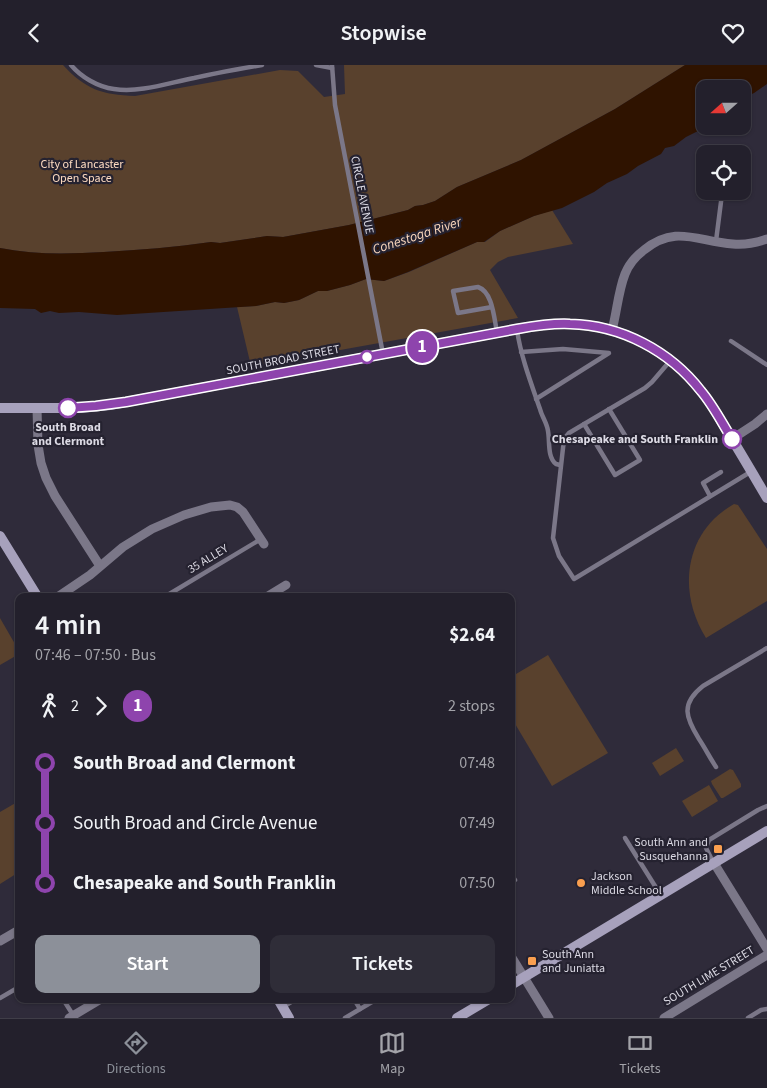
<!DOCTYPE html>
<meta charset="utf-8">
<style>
body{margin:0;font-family:"Source Sans 3",sans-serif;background:#2f2d38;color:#f1f3f6;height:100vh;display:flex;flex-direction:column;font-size:19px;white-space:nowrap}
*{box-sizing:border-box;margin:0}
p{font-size:16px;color:#a3a3a9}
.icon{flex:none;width:28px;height:28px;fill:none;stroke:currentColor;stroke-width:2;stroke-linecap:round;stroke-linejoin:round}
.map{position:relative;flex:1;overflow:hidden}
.sheet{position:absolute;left:15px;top:528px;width:500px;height:410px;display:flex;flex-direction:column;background:#23202c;border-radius:10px;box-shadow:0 1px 4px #0004,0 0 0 1px #403e48}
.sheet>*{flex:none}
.badge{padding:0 10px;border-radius:16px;font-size:18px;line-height:32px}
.needle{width:32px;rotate:249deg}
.tools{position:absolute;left:696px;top:15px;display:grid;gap:10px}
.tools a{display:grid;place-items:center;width:55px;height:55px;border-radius:10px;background:#23202c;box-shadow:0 1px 4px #0004,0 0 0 1px #403e48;font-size:25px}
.map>.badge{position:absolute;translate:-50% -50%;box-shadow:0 0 0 2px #fff}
.legs{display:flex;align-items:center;gap:8px;height:55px;padding:0 20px;font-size:16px}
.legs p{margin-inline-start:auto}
.headline{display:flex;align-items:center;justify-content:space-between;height:85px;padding:0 20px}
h1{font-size:28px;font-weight:600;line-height:38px}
.action{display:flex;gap:10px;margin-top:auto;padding:10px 20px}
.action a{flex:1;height:58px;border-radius:10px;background:#8c9099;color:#fff;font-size:20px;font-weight:600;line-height:58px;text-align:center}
.action a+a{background:#2f2d38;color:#f1f3f6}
ul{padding:0 20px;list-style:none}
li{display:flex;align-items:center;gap:18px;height:60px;font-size:19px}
li i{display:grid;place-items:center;width:8px;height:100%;margin:0 6px;background:currentColor}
li i::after{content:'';width:12px;height:12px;margin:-6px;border:4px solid;border-radius:50%;background:#23202c}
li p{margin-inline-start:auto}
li:first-child i{background:linear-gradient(#0000 50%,currentColor 0)}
li:last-child i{background:linear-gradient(currentColor 50%,#0000 0)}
header{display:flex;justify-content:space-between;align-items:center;height:65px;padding:0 20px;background:#23202c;font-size:22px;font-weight:600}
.menu{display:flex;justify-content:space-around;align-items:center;height:70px;border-top:1px solid #403e48;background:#23202c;font-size:14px;color:#a3a3a9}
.menu a{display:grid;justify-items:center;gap:2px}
.menu .selected{color:#8c9099}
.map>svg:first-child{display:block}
.green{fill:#59412d}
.water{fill:#2f1300}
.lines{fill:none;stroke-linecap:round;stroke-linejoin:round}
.lane{stroke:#7b7788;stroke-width:4.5}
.street{stroke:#7b7788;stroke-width:9}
.secondary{stroke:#a7a1bc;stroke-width:10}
.line-1-casing{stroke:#fff;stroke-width:11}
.line-1{stroke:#8e44ad;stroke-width:8}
.stop-1-dot{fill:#fff;stroke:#8e44ad;stroke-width:2.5}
.poi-dot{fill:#fa9f4f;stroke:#252230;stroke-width:2}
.labels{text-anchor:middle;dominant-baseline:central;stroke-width:4.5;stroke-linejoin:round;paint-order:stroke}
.park-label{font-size:12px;fill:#fedbc1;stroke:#252230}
.street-label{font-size:12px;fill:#dcdae4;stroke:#252230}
.stop-label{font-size:12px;font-weight:bold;fill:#dcdae4;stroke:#252230}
.poi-label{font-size:12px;fill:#dcdae4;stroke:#252230;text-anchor:start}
.water-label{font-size:14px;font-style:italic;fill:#f8d5bb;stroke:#252230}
</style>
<header><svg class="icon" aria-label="back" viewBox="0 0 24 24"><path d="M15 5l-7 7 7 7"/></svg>Stopwise<svg class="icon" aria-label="heart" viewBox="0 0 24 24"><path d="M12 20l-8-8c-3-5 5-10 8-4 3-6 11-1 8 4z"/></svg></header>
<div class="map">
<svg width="767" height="953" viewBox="0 0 767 953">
<rect width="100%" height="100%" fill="#2f2b3a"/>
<g class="green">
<path d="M0,0H63C85,24 102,30 135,31L280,5L298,6L324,32L345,29L344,0H685L615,44L521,95L457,122L435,136L423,140L415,141L408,145L349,160L283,172L267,171L220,178L211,177C175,182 140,185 104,187C69,189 34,190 0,183Z"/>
<polygon points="552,145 573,179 508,192 498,197 490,205 518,253 251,301 237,242 256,241 275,237 284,238 299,235 318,226 327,226 350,220 366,214 384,216 409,207 477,177 485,177 500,166 534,151"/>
<path d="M734,439L738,440L767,484V536L706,573C677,527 684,467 734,439Z"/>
<polygon points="0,553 19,586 19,589 0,600"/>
<polygon points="548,590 608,688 552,721 511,652 511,612"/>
<polygon points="676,683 684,696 660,711 652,698"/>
<polygon points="730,704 733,705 741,719 741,722 723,733 721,733 712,719 711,716"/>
<polygon points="709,720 718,736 692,752 682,736"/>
<polygon points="19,736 19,807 0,819 0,747"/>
</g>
<path class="water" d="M685,0H767V19L754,28L743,33L742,24H705V58L698,66L686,72L674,81L665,83L661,89L638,101L627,109L607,118L594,127L562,143L534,151L500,166L484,177H477L408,207L384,216L366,214L350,220L327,226H318L299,235L284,238L275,237L256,241L117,250L79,247L59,248L50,246L41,248L35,244L0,243V183C34,190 69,189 104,187C140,185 175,182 211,177L220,178L267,171L283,172L349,160L408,145L415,141L423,140L435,136L457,122L521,95L615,44Z"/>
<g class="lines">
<g class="lane">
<path d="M71,0C81,12 98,22 114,24C140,28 168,18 194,13C216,8 239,4 262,0"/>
<polyline points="316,0 332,3"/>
<polyline points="332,0 335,40 383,289"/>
<polyline points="716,176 722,129"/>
<path d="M492,242L458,248L453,226L478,222C493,227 494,254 497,267"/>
<path d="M517,265C521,292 531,318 540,344C542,352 547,358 548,366C550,376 547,392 556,399L560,400"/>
<polyline points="731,276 767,300"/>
<polyline points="521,287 563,284 609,288 536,334"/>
<polyline points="670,296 652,317 645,323 569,368 564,374 553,473 559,491 574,514 752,406"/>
<polyline points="584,359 615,410 640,395 609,344"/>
<polyline points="710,431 703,418 721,407"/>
<polyline points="166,531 261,474"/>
<path d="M716,702C710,693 705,683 699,674C686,653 680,639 703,621L767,583"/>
<polyline points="625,773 660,829"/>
<polyline points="713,797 706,783 709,775 758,745 767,741"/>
<polyline points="511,809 515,815 511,817"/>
<polyline points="0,933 19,922"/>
<polyline points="63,934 73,950"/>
<polyline points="354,934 360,944"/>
<polyline points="283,942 296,934"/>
<polyline points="345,953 377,934"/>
<polyline points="748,953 761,945 767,944"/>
</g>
<g class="street">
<path d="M612,265C617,247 618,227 625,209C629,199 636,191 644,185C676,159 698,177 733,179C745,180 756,178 767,174"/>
<polyline points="37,343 38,380 41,398 46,413 55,431 100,501"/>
<polyline points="732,374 755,359 767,349"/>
<polyline points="59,531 90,510 123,482 152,464 184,450 211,442 230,440 237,442 243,447 264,479"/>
<polyline points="268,531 286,520"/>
<polyline points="714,798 767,884"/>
<polyline points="0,876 19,865"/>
<polyline points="511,891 549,953"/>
<polyline points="69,953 101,934"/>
<polyline points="664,953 767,890"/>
</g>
<g class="secondary">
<path d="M0,343H81L110,340L517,264C534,261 552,258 570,259C621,260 670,286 701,326C710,336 717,349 724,361C739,385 753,409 767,433"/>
<polyline points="0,471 37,531"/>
<polyline points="511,920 767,766"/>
<polyline points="278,934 289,953"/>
<polyline points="457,953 489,934"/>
</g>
</g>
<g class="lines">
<defs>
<path id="line-1" d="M68,343L96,341L126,337L517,264C534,261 552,258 570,259C621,260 670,286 701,326C713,340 722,358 732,374"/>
</defs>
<use href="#line-1" class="line-1-casing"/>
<use href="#line-1" class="line-1"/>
</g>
<g class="stop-1-dot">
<circle cx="367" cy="292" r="6"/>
<circle cx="68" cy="343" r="9"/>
<circle cx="732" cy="374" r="9"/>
</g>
<g class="poi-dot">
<rect x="713" y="779" width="10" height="10" rx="2.5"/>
<circle cx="581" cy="818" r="5"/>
<rect x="527" y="891" width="10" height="10" rx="2.5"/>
</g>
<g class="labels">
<g class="park-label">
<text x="82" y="99">City of Lancaster<tspan x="82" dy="14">Open Space</tspan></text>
</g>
<g class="street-label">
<text transform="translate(362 130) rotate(79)">CIRCLE AVENUE</text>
<text transform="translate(283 295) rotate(-11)">SOUTH BROAD STREET</text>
<text transform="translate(208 494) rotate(-31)">35 ALLEY</text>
<text transform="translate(709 911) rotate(-31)">SOUTH LIME STREET</text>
</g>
<g class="stop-label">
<text x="68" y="362">South Broad<tspan x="68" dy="14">and Clermont</tspan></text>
<text x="718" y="374" text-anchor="end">Chesapeake and South Franklin</text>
</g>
<g class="poi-label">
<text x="708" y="777" text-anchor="end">South Ann and<tspan x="708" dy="14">Susquehanna</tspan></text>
<text x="591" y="811">Jackson<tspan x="591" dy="14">Middle School</tspan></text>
<text x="542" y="889">South Ann<tspan x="542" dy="14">and Juniatta</tspan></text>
</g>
<g class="water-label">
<text transform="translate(417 171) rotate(-18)">Conestoga River</text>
</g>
</g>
</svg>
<div class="tools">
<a><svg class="needle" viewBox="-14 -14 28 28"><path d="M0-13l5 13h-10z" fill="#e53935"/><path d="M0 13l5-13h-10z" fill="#a3a3a9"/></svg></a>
<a><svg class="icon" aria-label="locate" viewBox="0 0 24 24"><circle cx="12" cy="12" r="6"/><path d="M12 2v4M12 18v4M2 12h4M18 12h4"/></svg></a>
</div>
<b class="badge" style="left:422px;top:282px;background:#8e44ad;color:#fff">1</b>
<section class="sheet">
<div class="headline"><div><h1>4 min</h1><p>07:46 – 07:50 · Bus</p></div><b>$2.64</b></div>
<div class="legs"><svg class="icon" aria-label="walk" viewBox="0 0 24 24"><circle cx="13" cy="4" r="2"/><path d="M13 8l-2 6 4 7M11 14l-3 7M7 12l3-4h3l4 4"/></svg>2<svg class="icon" aria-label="forward" viewBox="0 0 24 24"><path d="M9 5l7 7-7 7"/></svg><b class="badge" style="background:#8e44ad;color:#fff">1</b><p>2 stops</p></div>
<ul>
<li><i style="color:#8e44ad"></i><b>South Broad and Clermont</b><p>07:48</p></li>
<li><i style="color:#8e44ad"></i><span>South Broad and Circle Avenue</span><p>07:49</p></li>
<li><i style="color:#8e44ad"></i><b>Chesapeake and South Franklin</b><p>07:50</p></li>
</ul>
<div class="action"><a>Start</a><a>Tickets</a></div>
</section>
</div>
<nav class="menu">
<a class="selected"><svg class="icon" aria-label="directions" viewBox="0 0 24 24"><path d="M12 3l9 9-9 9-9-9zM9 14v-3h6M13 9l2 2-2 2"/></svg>Directions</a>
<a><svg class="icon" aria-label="map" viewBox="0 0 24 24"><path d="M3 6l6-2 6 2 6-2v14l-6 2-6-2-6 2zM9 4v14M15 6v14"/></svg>Map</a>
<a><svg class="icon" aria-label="tickets" viewBox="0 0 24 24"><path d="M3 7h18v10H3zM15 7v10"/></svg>Tickets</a>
</nav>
